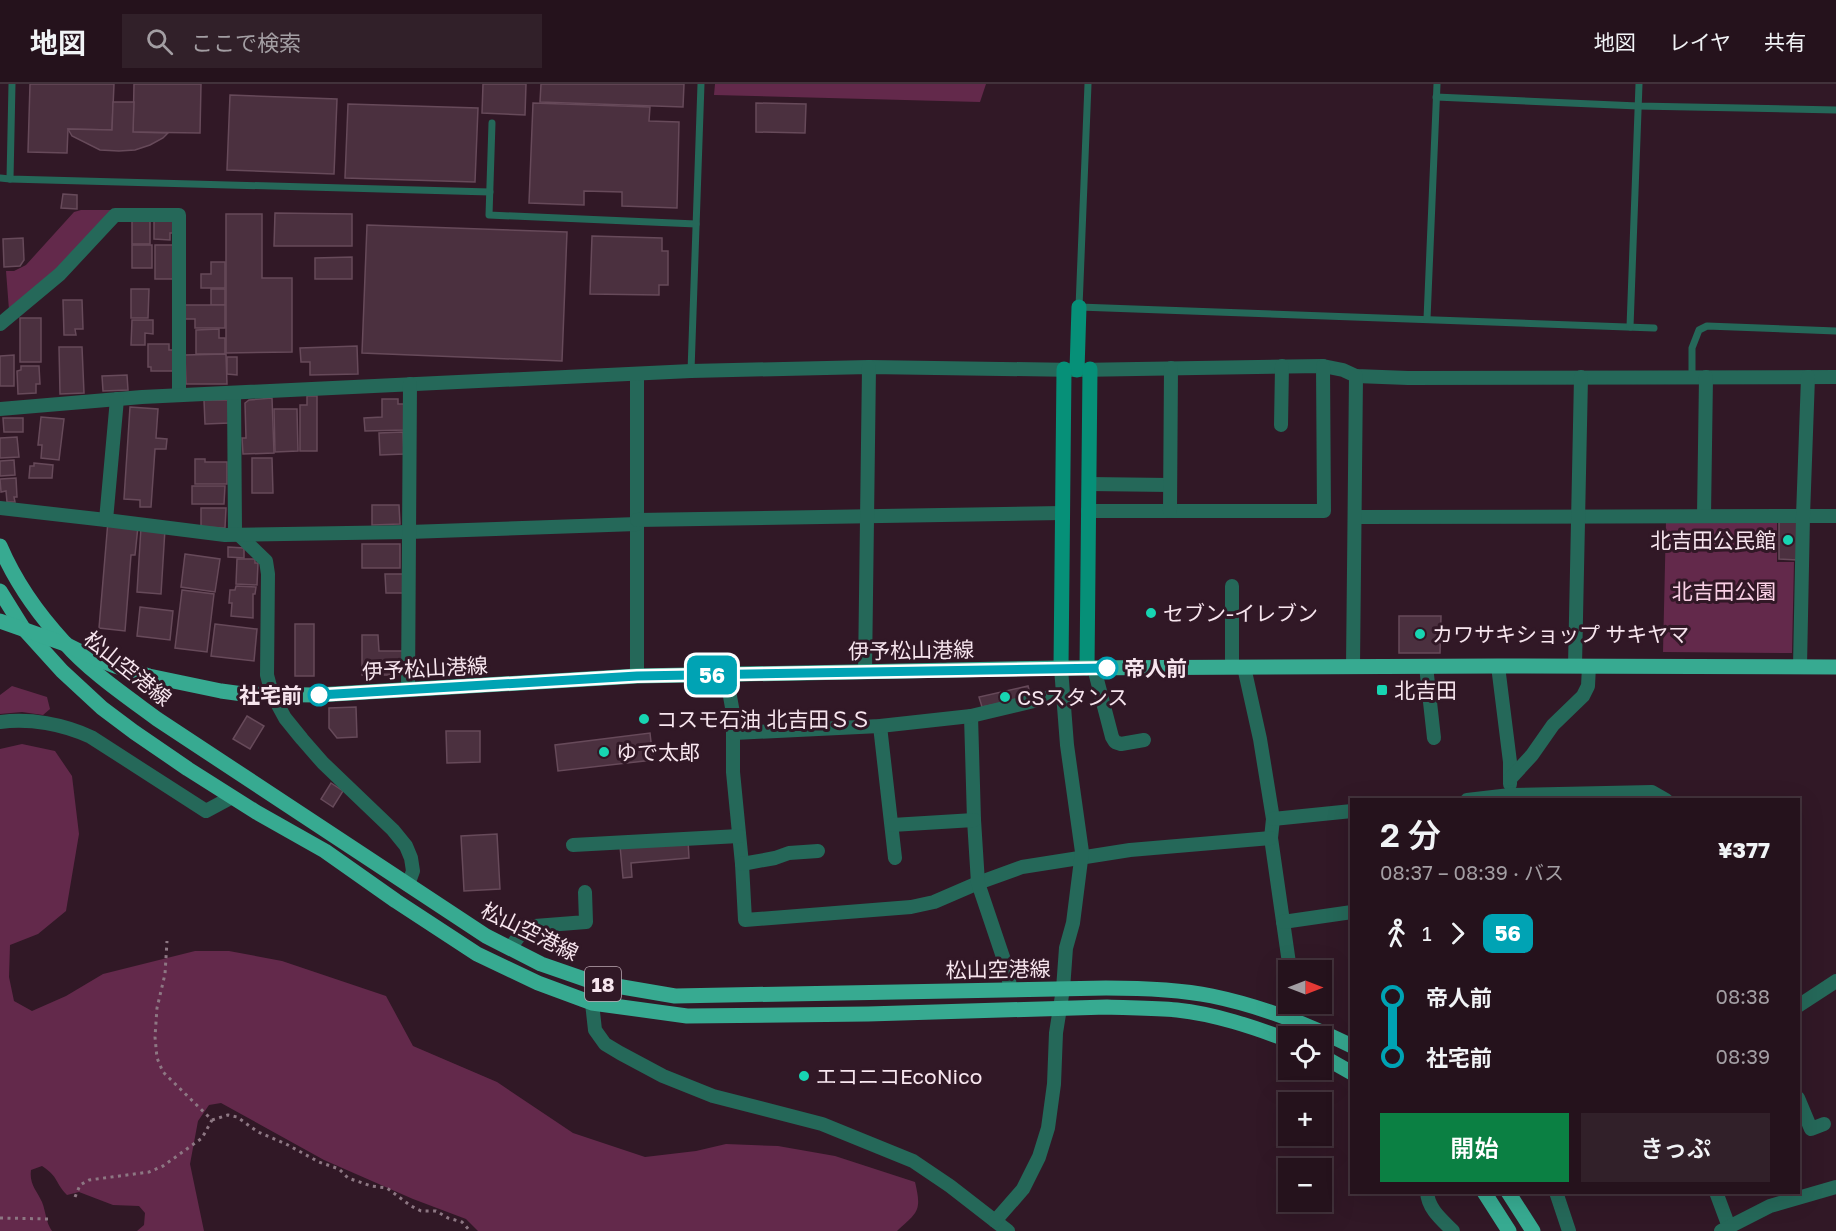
<!DOCTYPE html>
<html lang="ja">
<meta charset="utf-8">
<style>
body{margin:0;font-family:"Golos Text","Noto Sans JP",sans-serif;background:#312029;color:#f1f3f6;height:100vh;display:flex;flex-direction:column;font-size:22px;white-space:nowrap}
*{box-sizing:border-box;margin:0}
p{font-size:20px;color:#a39ea3}
.icon{flex:none;width:33px;height:33px;fill:none;stroke:currentColor;stroke-width:2;stroke-linecap:round;stroke-linejoin:round}
.map{position:relative;flex:1;overflow:hidden}
.drawer{position:absolute;left:1350px;top:714px;width:450px;height:396px;display:flex;flex-direction:column;background:#25121c;border-radius:0px;box-shadow:0 6px 24px #0002,0 0 0 2px #42323b}
.drawer>*{flex:none}
.badge{padding:0 12px;border-radius:9px;font-size:21px;line-height:39px}
.needle{width:39px;rotate:90deg}
.buttons{position:absolute;left:1278px;top:876px;display:grid;gap:12px}
.buttons a{display:grid;place-items:center;width:54px;height:54px;border-radius:0px;background:#25121c;box-shadow:0 6px 24px #0002,0 0 0 2px #42323b;font-size:30px}
.map>.badge{position:absolute;translate:-50% -50%;box-shadow:0 0 0 3px #fff}
.legs{display:flex;align-items:center;gap:9px;height:66px;padding:0 30px;font-size:20px}
.legs p{margin-inline-start:auto}
.head{display:flex;align-items:center;justify-content:space-between;height:102px;padding:0 30px}
h1{font-size:33px;font-weight:600;line-height:45px}
.primary-button{display:flex;gap:12px;margin-top:auto;padding:12px 30px}
.primary-button a{flex:1;height:69px;border-radius:0px;background:#0b8043;color:#fff;font-size:24px;font-weight:600;line-height:69px;text-align:center}
.primary-button a+a{background:#312029;color:#f1f3f6}
ul{padding:0 30px;list-style:none}
li{display:flex;align-items:center;gap:21px;height:60px;font-size:22px}
li i{display:grid;place-items:center;width:9px;height:100%;margin:0 8px;background:currentColor}
li i::after{content:'';width:15px;height:15px;margin:-8px;border:4px solid;border-radius:50%;background:#25121c}
li p{margin-inline-start:auto}
li:first-child i{background:linear-gradient(#0000 50%,currentColor 0)}
li:last-child i{background:linear-gradient(currentColor 50%,#0000 0)}
header{display:flex;align-items:center;gap:36px;box-sizing:border-box;height:84px;padding:0 30px;background:#25121c;border-bottom:2px solid #42323b}
header strong{font-size:28px}
nav{display:flex;gap:33px;margin-inline-start:auto;font-size:21px}
.search{width:420px;height:54px;background:#312029;display:flex;align-items:center;gap:15px;box-sizing:border-box;padding:0 21px;border-radius:0px;color:#a39ea3;font-size:22px}
.map>svg:first-child{display:block}
.green{fill:#63294b}
.building{fill:#4b303f;stroke:#674a5a;stroke-width:1.5}
.lines{fill:none;stroke-linecap:round;stroke-linejoin:round}
.path{stroke:#8d7783;stroke-width:3;stroke-dasharray:3 4.5;stroke-linecap:butt}
.lane{stroke:#256859;stroke-width:7}
.street{stroke:#256859;stroke-width:14}
.secondary{stroke:#069078;stroke-width:15}
.primary{stroke:#37aa91;stroke-width:15}
.line-1-casing{stroke:#fff;stroke-width:14}
.line-1{stroke:#00a3b4;stroke-width:9}
.poi-dot{fill:#17d5b2;stroke:#311826;stroke-width:2}
.stop-1-dot{fill:#fff;stroke:#00a3b4;stroke-width:3}
.labels{text-anchor:middle;dominant-baseline:central;stroke-width:6;stroke-linejoin:round;paint-order:stroke}
.shield{fill:#311826;stroke:#bca8b2;stroke-width:1.5}
.shield-label{font-size:20px;font-weight:bold;fill:#f7e5ee}
.poi-label{font-size:21px;fill:#f7e5ee;stroke:#311826;text-anchor:start}
.park-label{font-size:21px;fill:#f9d0e5;stroke:#311826}
.street-label{font-size:21px;fill:#f7e5ee;stroke:#311826}
.stop-label{font-size:21px;font-weight:bold;fill:#f7e5ee;stroke:#311826;text-anchor:start}
</style>
<header>
<strong>地図</strong>
<div class="search"><svg class="icon" aria-label="search" viewBox="0 0 24 24"><circle cx="10" cy="10" r="6"/><path d="M15 15l6 6"/></svg>ここで検索</div>
<nav><a>地図</a><a>レイヤ</a><a>共有</a></nav>
</header>
<div class="map">
<svg width="1836" height="1147" viewBox="0 0 1836 1147">
<rect width="100%" height="100%" fill="#311826"/>
<g class="green">
<polygon points="715,0 986,0 980,18 714,11"/>
<polygon points="81,126 113,126 58,189 9,226 6,187 14,187 26,181 74,128"/>
<polygon points="1666,437 1777,437 1777,478 1794,478 1792,569 1663,568"/>
<polygon points="12,602 47,613 50,625 43,631 22,628 0,630 0,611"/>
<path d="M22,660L55,667L72,692L79,750L66,827L38,850L10,861L9,893L14,917L32,927L66,912L103,890L195,867H229L282,877L386,912L413,962L497,998L573,1049L645,1073L696,1067L726,1060L778,1062L835,1072L915,1098C922,1127 918,1128 897,1147H478L466,1135L413,1115L324,1076L221,1019L209,1021L198,1037L190,1080L204,1147H137L144,1141L145,1129L139,1122L113,1121L79,1108L67,1111C55,1099 59,1093 42,1082L31,1086C29,1100 37,1107 42,1118C46,1128 46,1139 52,1147H0V665Z"/>
</g>
<g class="building">
<polygon points="30,0 114,0 112,46 68,45 67,69 28,68"/>
<polygon points="134,0 201,0 200,49 133,48"/>
<polygon points="483,0 526,0 525,31 482,29"/>
<polygon points="541,0 684,0 683,23 540,18"/>
<polygon points="230,11 337,15 334,90 227,86"/>
<polygon points="113,18 134,18 133,48 168,49 163,54 150,61 135,66 119,67 100,66 72,52 68,45 112,46"/>
<polygon points="533,19 650,23 649,37 679,38 677,124 622,122 622,108 584,107 584,121 529,119"/>
<polygon points="756,19 806,20 805,49 756,48"/>
<polygon points="348,20 478,24 475,98 345,94"/>
<polygon points="63,110 77,111 77,125 61,124"/>
<polygon points="275,129 352,130 352,162 274,162"/>
<polygon points="226,130 262,130 262,194 292,194 292,268 226,269"/>
<polygon points="154,133 173,133 173,149 170,149 170,156 154,155"/>
<rect x="132" y="134" width="18" height="26"/>
<polygon points="367,141 567,148 562,277 362,269"/>
<polygon points="592,152 662,154 662,167 668,167 668,201 659,201 659,211 590,210"/>
<polygon points="23,154 24,176 20,182 4,183 3,155"/>
<rect x="132" y="161" width="20" height="23"/>
<rect x="155" y="161" width="20" height="34"/>
<polygon points="352,173 352,195 315,195 315,174"/>
<polygon points="211,178 225,178 225,204 201,204 201,190 211,190"/>
<polygon points="131,205 149,205 148,234 131,234"/>
<rect x="211" y="205" width="14" height="16"/>
<polygon points="63,216 82,216 83,245 75,245 76,251 64,251"/>
<polygon points="184,221 225,221 225,244 195,244 195,235 184,235"/>
<rect x="20" y="234" width="21" height="44"/>
<polygon points="132,236 153,236 153,250 145,249 145,261 131,261"/>
<polygon points="219,245 219,254 225,254 225,270 196,270 196,246"/>
<polygon points="148,260 169,260 169,266 173,266 173,287 151,287 151,283 148,283"/>
<polygon points="357,262 358,290 310,291 310,278 301,278 300,264"/>
<polygon points="59,263 82,263 84,309 60,310"/>
<polygon points="226,270 227,300 186,300 185,271"/>
<polygon points="14,271 14,302 0,302 0,272"/>
<polygon points="227,273 237,273 237,291 227,290"/>
<polygon points="21,282 39,282 40,300 36,300 36,309 18,310 17,287 21,286"/>
<polygon points="127,291 128,306 103,307 102,292"/>
<polygon points="307,312 317,312 317,367 300,367 300,321 307,321"/>
<polygon points="272,314 274,369 243,370 242,354 246,354 245,319 249,316"/>
<polygon points="382,315 398,315 398,320 404,320 405,346 365,347 364,334 382,333"/>
<polygon points="204,316 228,316 229,339 205,340"/>
<polygon points="130,323 158,325 156,354 167,355 166,365 155,365 151,423 140,423 140,416 124,415"/>
<polygon points="274,325 297,325 298,367 275,368"/>
<polygon points="41,333 64,335 59,376 41,374 42,361 38,361"/>
<polygon points="3,334 23,334 23,348 4,348"/>
<polygon points="403,348 404,370 380,371 379,349"/>
<polygon points="17,353 19,373 0,374 0,354"/>
<polygon points="252,374 272,374 273,409 252,409"/>
<polygon points="195,375 205,375 205,378 227,378 227,400 195,400"/>
<polygon points="14,376 15,391 0,392 0,377"/>
<polygon points="34,379 53,381 52,394 29,394 30,382 34,382"/>
<polygon points="16,394 17,413 14,413 15,418 7,418 6,407 1,408 0,395"/>
<polygon points="192,402 225,402 224,420 192,420"/>
<polygon points="372,421 399,421 400,440 372,441"/>
<polygon points="201,424 226,424 225,444 201,443"/>
<polygon points="108,437 138,442 135,471 131,471 125,547 99,544"/>
<polygon points="1779,437 1798,437 1797,476 1779,475"/>
<polygon points="141,443 165,445 161,510 137,508"/>
<rect x="362" y="460" width="38" height="24"/>
<polygon points="228,463 244,464 244,474 228,473"/>
<polygon points="185,470 220,475 215,508 181,503"/>
<polygon points="237,475 255,475 255,479 258,479 257,501 236,500"/>
<polygon points="385,490 403,490 404,509 386,509"/>
<polygon points="236,502 256,503 255,510 253,510 253,534 231,532 232,519 229,519 230,506 235,506"/>
<polygon points="182,506 214,510 207,568 175,564"/>
<polygon points="140,523 173,527 170,556 137,552"/>
<polygon points="1399,532 1441,532 1440,569 1399,569"/>
<polygon points="215,540 257,545 254,577 211,572"/>
<rect x="295" y="540" width="19" height="52"/>
<polygon points="362,551 378,551 379,567 403,567 403,591 362,591"/>
<polygon points="1028,602 1031,613 982,623 979,613"/>
<polygon points="356,623 357,653 337,654 329,644 329,624"/>
<polygon points="247,632 264,642 250,665 233,655"/>
<polygon points="446,647 480,647 480,678 447,679"/>
<polygon points="650,649 653,676 558,687 555,661"/>
<polygon points="331,699 343,707 333,723 321,715"/>
<polygon points="497,750 500,805 464,807 461,752"/>
<polygon points="688,756 689,774 631,779 632,793 623,794 620,762"/>
</g>
<g class="lines">
<g class="path">
<polyline points="212,1036 228,1031 237,1033 258,1048 286,1060 319,1078 339,1085 348,1094 371,1102 387,1104 411,1122 421,1127 436,1127 448,1134 462,1138 470,1147"/>
<polyline points="75,1113 80,1101 89,1096 149,1088 163,1082 202,1054 212,1036 163,988 157,974 155,953 157,924 165,890 167,857"/>
<polyline points="0,1134 50,1135"/>
</g>
<g class="lane">
<polyline points="12,0 10,95 490,108"/>
<polyline points="1088,0 1079,223 1654,244"/>
<polyline points="1436,13 1638,22 1836,26"/>
<polyline points="492,39 489,131 696,140"/>
<polyline points="0,94 10,95"/>
<polyline points="1427,235 1437,0"/>
<polyline points="1630,243 1639,0"/>
<polyline points="691,287 701,0"/>
<polyline points="1692,293 1692,264 1699,246 1707,242 1836,247"/>
</g>
<g class="street">
<polyline points="0,240 60,190 115,131 179,131 179,311"/>
<polyline points="637,290 637,592"/>
<polyline points="234,309 235,447 266,477 268,490 267,591 272,610 285,634 302,655 323,679 393,746 406,762 411,774 413,787 408,801"/>
<polyline points="0,325 142,313 691,287 869,283 1077,286 1323,282 1343,286 1356,292 1408,294 1836,293"/>
<polyline points="1281,341 1282,282"/>
<polyline points="1089,400 1170,401"/>
<polyline points="0,424 106,436 225,451 409,448 637,440"/>
<polyline points="1088,427 1324,427 1323,282"/>
<polyline points="1170,427 1171,284"/>
<polyline points="1704,432 1706,293"/>
<polyline points="1355,433 1836,432"/>
<polyline points="106,436 117,315"/>
<polyline points="637,436 1062,429"/>
<polyline points="1232,502 1232,583"/>
<polyline points="1353,582 1356,292"/>
<polyline points="1426,582 1434,654"/>
<polyline points="1498,582 1510,678 1510,700"/>
<polyline points="1575,582 1581,293"/>
<polyline points="1800,582 1803,432 1808,293"/>
<polyline points="1244,583 1260,655 1273,735 1271,754 1290,886"/>
<polyline points="1094,584 1112,653 1115,658 1121,660 1144,656"/>
<polyline points="865,588 869,283"/>
<polyline points="726,590 733,629 733,688 742,780 745,836 911,823 934,818 978,799 1022,783 1130,766 1271,754"/>
<polyline points="408,606 410,300"/>
<polyline points="971,632 974,736 978,799 1005,879 1011,906"/>
<path d="M0,638C30,634 63,640 91,653L206,727L232,713"/>
<polyline points="880,642 895,774"/>
<polyline points="734,649 880,642 971,632 1063,610"/>
<polyline points="1510,695 1532,671 1553,641 1583,612 1588,602 1589,582"/>
<polyline points="1467,716 1510,711 1652,708 1666,716"/>
<polyline points="1273,735 1352,727"/>
<polyline points="892,741 974,736"/>
<polyline points="573,761 739,752"/>
<polyline points="742,780 775,774 789,769 818,767"/>
<polyline points="1283,838 1352,828"/>
<polyline points="510,864 523,847 535,842 586,838 585,808"/>
<polyline points="593,898 592,919 595,946 605,960 620,969 663,992 713,1012 822,1040 913,1077 950,1102 1008,1147"/>
<polyline points="1798,922 1836,897"/>
<polyline points="1289,935 1292,920"/>
<polyline points="1798,1014 1811,1045 1824,1040"/>
<path d="M1427,1108C1428,1125 1442,1136 1453,1147"/>
<polyline points="1556,1108 1569,1147"/>
<polyline points="1716,1108 1729,1143"/>
<polyline points="995,1137 1023,1105 1039,1073 1048,1044 1054,1000 1056,949 1063,905 1066,864 1073,839 1082,768 1067,661 1061,584"/>
<polyline points="1721,1147 1770,1122 1836,1103"/>
</g>
<g class="secondary">
<polyline points="1077,286 1079,223"/>
<polyline points="1061,584 1064,285"/>
<polyline points="1087,584 1090,285"/>
</g>
<g class="primary">
<path d="M0,462C15,497 38,530 64,558C89,587 126,612 157,635L486,852L541,880L593,898L675,912L1106,904C1141,904 1177,905 1212,912C1260,922 1307,940 1352,962"/>
<path d="M0,507L23,544L62,587L102,624L134,648L188,685L256,728L325,767L396,817L477,870L538,899L592,919L687,932L868,930L1107,923C1130,924 1154,924 1177,926C1215,930 1253,943 1288,956"/>
<polyline points="0,537 65,560 87,571 115,582 149,592 221,607 243,610 317,611 637,592 1061,584 1498,582 1836,583"/>
<polyline points="1322,972 1352,989"/>
<polyline points="1484,1108 1509,1147"/>
<polyline points="1508,1108 1533,1147"/>
</g>
</g>
<g class="lines">
<defs>
<polyline id="line-1" points="319,611 637,592 1107,584"/>
</defs>
<use href="#line-1" class="line-1-casing"/>
<use href="#line-1" class="line-1"/>
</g>
<g class="poi-dot">
<circle cx="1788" cy="456" r="6"/>
<circle cx="1151" cy="529" r="6"/>
<circle cx="1420" cy="550" r="6"/>
<rect x="1376" y="600" width="12" height="12" rx="3"/>
<circle cx="1005" cy="613" r="6"/>
<circle cx="644" cy="635" r="6"/>
<circle cx="604" cy="668" r="6"/>
<circle cx="804" cy="992" r="6"/>
</g>
<g class="stop-1-dot">
<circle cx="1107" cy="584" r="10"/>
<circle cx="319" cy="611" r="10"/>
</g>
<g class="labels">
<rect class="shield" x="585" y="883" width="36" height="34" rx="4.5"/>
<g class="shield-label">
<text x="603" y="900">18</text>
</g>
<g class="poi-label">
<text x="1776" y="456" text-anchor="end">北吉田公民館</text>
<text x="1163" y="529">セブン-イレブン</text>
<text x="1432" y="550">カワサキショップ サキヤマ</text>
<text x="1394" y="606">北吉田</text>
<text x="1017" y="613">CSスタンス</text>
<text x="656" y="635">コスモ石油 北吉田ＳＳ</text>
<text x="616" y="668">ゆで太郎</text>
<text x="816" y="992">エコニコEcoNico</text>
</g>
<g class="park-label">
<text x="1724" y="507">北吉田公園</text>
</g>
<g class="street-label">
<text transform="translate(911 566) rotate(-1)">伊予松山港線</text>
<text transform="translate(128 584) rotate(39)">松山空港線</text>
<text transform="translate(425 584) rotate(-3)">伊予松山港線</text>
<text transform="translate(530 847) rotate(26)">松山空港線</text>
<text transform="translate(998 885) rotate(-1)">松山空港線</text>
</g>
<g class="stop-label">
<text x="1124" y="584">帝人前</text>
<text x="302" y="611" text-anchor="end">社宅前</text>
</g>
</g>
</svg>
<div class="buttons">
<a><svg class="needle" viewBox="-14 -14 28 28"><path d="M0-13l5 13h-10z" fill="#e53935"/><path d="M0 13l5-13h-10z" fill="#a39ea3"/></svg></a>
<a><svg class="icon" aria-label="locate" viewBox="0 0 24 24"><circle cx="12" cy="12" r="6"/><path d="M12 2v4M12 18v4M2 12h4M18 12h4"/></svg></a>
<a>+</a>
<a>−</a>
</div>
<b class="badge" style="left:712px;top:591px;background:#00a3b4;color:#fff">56</b>
<section class="drawer">
<div class="head"><div><h1>2 分</h1><p>08:37 – 08:39 · バス</p></div><b>¥377</b></div>
<div class="legs"><svg class="icon" aria-label="walk" viewBox="0 0 24 24"><circle cx="13" cy="4" r="2"/><path d="M13 8l-2 6 4 7M11 14l-3 7M7 12l3-4h3l4 4"/></svg>1<svg class="icon" aria-label="forward" viewBox="0 0 24 24"><path d="M9 5l7 7-7 7"/></svg><b class="badge" style="background:#00a3b4;color:#fff">56</b></div>
<ul>
<li><i style="color:#00a3b4"></i><b>帝人前</b><p>08:38</p></li>
<li><i style="color:#00a3b4"></i><b>社宅前</b><p>08:39</p></li>
</ul>
<div class="primary-button"><a>開始</a><a>きっぷ</a></div>
</section>
</div>
